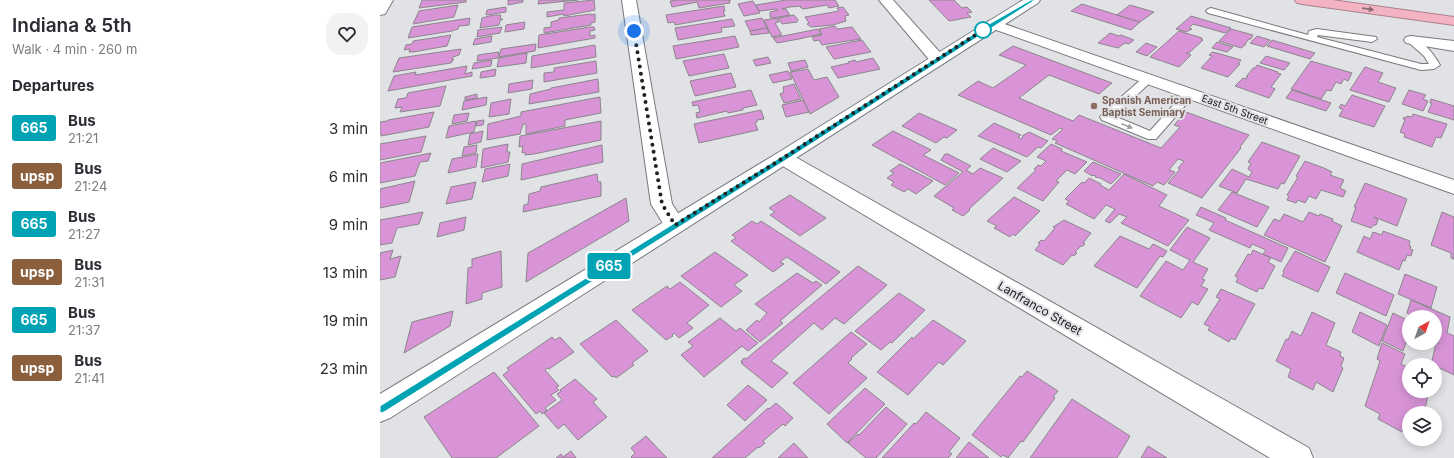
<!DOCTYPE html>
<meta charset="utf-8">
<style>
body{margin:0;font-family:Inter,sans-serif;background:#f2f2f3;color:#2b2b33;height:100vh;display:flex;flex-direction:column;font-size:15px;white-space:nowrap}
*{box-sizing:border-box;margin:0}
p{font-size:13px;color:#7c7c81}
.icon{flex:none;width:22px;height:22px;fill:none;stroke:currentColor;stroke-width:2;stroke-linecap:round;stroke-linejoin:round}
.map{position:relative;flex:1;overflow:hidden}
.side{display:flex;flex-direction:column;background:#fff;width:380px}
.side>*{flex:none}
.badge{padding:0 8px;border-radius:3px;font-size:14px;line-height:26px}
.needle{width:26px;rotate:40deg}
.buttons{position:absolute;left:1022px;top:310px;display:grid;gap:8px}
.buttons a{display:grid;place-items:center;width:40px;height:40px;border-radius:50%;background:#fff;box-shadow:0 2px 10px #0003;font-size:20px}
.you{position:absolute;width:20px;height:20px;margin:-10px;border:3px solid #fff;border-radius:50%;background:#1a73e8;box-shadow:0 0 0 6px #1a73e833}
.map>.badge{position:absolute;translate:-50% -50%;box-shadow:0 0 0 2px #fff}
h2{padding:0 12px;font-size:15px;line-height:36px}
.round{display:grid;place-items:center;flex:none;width:42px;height:42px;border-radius:16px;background:#f2f2f3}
.headline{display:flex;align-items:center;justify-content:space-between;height:68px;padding:0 12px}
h1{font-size:19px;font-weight:600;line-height:30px}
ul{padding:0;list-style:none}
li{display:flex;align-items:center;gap:12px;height:48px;padding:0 12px}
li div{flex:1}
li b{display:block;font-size:15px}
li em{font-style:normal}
li .badge{min-width:44px;font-weight:700;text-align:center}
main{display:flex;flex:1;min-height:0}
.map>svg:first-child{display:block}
.building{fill:#d894d7;stroke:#8b878b}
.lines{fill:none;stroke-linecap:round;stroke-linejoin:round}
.lane-casing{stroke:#787a7e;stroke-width:2}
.street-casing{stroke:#787a7e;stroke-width:2}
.secondary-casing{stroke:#787a7e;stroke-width:2}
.highway-casing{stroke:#aa808b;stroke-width:2}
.lane{fill:#fff;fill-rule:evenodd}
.street{fill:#fff;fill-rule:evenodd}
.secondary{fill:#fff;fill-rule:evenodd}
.highway{fill:#f3b3c3;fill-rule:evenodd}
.oneway{fill:#8a6a73}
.oneway2{fill:#9b9c9c}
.line{fill:#00a3b4;stroke:#fff}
.walk{stroke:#212223;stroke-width:4;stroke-dasharray:0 7.2}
.stop-dot{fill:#fff;stroke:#00a3b4;stroke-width:2}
.education-dot{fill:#8d6e63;stroke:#e0e2e6;stroke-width:1.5}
.labels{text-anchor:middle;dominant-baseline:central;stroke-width:4;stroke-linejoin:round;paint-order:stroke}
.far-education-label{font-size:10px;font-weight:bold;fill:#785e54;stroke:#e0e2e6;text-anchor:start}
.far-street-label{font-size:10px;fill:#212223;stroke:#e0e2e6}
.street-label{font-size:12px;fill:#212223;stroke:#e0e2e6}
</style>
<main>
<section class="side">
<div class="headline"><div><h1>Indiana &amp; 5th</h1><p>Walk · 4 min · 260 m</p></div><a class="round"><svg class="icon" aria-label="heart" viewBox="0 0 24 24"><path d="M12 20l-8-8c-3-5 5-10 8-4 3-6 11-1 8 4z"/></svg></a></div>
<h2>Departures</h2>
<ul>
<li><span class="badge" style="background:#00a3b4;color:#fff">665</span><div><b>Bus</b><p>21:21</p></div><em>3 min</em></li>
<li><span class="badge" style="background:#8b5e3c;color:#fff">upsp</span><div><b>Bus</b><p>21:24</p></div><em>6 min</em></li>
<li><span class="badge" style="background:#00a3b4;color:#fff">665</span><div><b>Bus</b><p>21:27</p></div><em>9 min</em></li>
<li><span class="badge" style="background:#8b5e3c;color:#fff">upsp</span><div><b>Bus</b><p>21:31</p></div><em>13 min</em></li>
<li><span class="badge" style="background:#00a3b4;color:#fff">665</span><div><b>Bus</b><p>21:37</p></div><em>19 min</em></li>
<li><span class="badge" style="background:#8b5e3c;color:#fff">upsp</span><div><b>Bus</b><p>21:41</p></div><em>23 min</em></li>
</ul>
</section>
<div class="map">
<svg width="1074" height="458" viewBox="0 0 1074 458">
<rect width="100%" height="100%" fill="#e0e2e6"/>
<g class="building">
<polygon points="42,0 86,0 86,2 39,8"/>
<polygon points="128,0 143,0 143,2 128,5"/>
<polygon points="159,0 198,0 158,4"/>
<polygon points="214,0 215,10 184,16 184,14 167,17 167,12 184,10 184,3"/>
<polygon points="297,0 351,0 349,0 350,3 319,8 317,2 292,7 290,1"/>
<polygon points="406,0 455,0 459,6 449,8 447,5 423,9 420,7 421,6 410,7 402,9 406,9 410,15 393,18 390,17 390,12 398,10 397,9 379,11 376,5"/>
<polygon points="549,0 574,0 582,8 587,7 592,12 587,13 591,17 569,21"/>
<polygon points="373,1 380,13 364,16 358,4"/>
<polygon points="702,4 737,15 760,22 751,30 691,11"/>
<polygon points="78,5 74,17 33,24 39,11"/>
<polygon points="750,5 774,12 760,22 737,15"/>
<polygon points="344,6 345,11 343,11 345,16 295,25 294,22 288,23 286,15"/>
<polygon points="126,7 126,12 106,15 107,10"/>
<polygon points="463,7 469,15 465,16 466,21 453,25 431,27 427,24 429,23 425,17 459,11 457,8"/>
<polygon points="211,14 211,15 215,14 215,22 211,23 211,25 164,33 164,28 171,27 171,22 179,20 179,18"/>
<polygon points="113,15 121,15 120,19 123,19 120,21 119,25 100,28 102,18"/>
<polygon points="414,15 418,20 417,22 402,24 398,18"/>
<polygon points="811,16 851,28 845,33 813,24 809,28 812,29 806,32 796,29"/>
<polygon points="90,18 89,25 79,26 78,29 72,31 28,38 32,27"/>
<polygon points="382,18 387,28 370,31 365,21"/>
<polygon points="397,18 399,22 395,23 402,35 392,37 384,20"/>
<polygon points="352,19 355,26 341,28 342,32 298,40 295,28"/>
<polygon points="145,22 144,29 125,32 126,25"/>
<polygon points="455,26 457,29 472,27 481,39 442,45 439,40 434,41 432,37 442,35 439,29"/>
<polygon points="122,27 120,33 97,37 98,30"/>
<polygon points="210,27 214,27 215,30 210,31 210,36 215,35 215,38 158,48 159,35"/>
<polygon points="387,28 389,33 371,35 370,31"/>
<polygon points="438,29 441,34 419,39 397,43 393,38"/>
<polygon points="851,29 873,35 871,39 869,39 865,44 866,44 865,45 861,48 839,41"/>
<polygon points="799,31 822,38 821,39 823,40 809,53 806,53 811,55 799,67 770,57"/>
<polygon points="730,33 739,36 741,35 754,40 749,44 745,43 738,48 718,43"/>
<polygon points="71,35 67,46 33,52 29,52 30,49 24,50 26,45 32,44 33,41"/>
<polygon points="112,36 111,42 93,45 95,39"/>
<polygon points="355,36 359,47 296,59 293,46"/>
<polygon points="877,36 890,40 884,47 870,43"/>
<polygon points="482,40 491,52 454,59 446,47"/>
<polygon points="892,40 935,53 930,59 887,46"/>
<polygon points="837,42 853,47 847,52 832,48"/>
<polygon points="766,43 777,47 767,56 756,52"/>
<polygon points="156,44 155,51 119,57 121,49"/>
<polygon points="215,45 216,57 151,68 152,56"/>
<polygon points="633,46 732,83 719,94 669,75 639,98 693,121 699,115 781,148 800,127 794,125 806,112 869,135 860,147 861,148 822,198 788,183 800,169 798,168 804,161 798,159 789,170 795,172 784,185 777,182 773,186 675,143 678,141 672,139 683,129 680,128 671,135 578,95 598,81 613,88 646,65 619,55"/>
<polygon points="81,49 79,55 73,57 72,60 74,59 71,63 13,72 19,58"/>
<polygon points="119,52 118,58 97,61 98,55"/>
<polygon points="832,52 837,53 861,60 858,64 860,64 848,77 821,68 832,56 829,55"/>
<polygon points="147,53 146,63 117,67 119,58"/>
<polygon points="344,54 349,68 309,76 303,61"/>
<polygon points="886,56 910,63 904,70 880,63"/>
<polygon points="388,57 391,63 376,66 373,60"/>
<polygon points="493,58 500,69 458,78 451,67 469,63 468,62 475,60 476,62"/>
<polygon points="112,60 111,66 92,69 94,63"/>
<polygon points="425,60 428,67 411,71 408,63"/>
<polygon points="216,61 217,73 164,82 164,73 174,72 174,68"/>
<polygon points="931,61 972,73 968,81 964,79 961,84 956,82 951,91 947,90 941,99 911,89"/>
<polygon points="877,65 898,72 897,73 901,74 891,87 895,89 889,98 855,86 863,78 866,79 868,77 866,77 873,68 875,68"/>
<polygon points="87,66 85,74 92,72 92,76 8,91 14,76 36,72 35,75"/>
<polygon points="985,67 1003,73 998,82 1016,88 1009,102 970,90"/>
<polygon points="116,69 115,76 100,78 101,72"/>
<polygon points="428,69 434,80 447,77 459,97 430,114 410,72"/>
<polygon points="408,71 412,79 393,83 389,75"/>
<polygon points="351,73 356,87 315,96 310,81"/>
<polygon points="218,79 219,92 149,104 150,94 171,89 171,88"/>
<polygon points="153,80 152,89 128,93 129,84"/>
<polygon points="414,84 421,99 404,103 400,94 403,93 403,91 404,91 403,87"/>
<polygon points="66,86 60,106 20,112 22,107 15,108 18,99 26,98 28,93"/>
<polygon points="371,90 377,105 363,108 363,110 348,113 347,111 317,118 316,113 320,112 318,105 313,106 312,102"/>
<polygon points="912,90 951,103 946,111 906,98"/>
<polygon points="1029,90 1046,95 1043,99 1048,101 1043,111 1022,104"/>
<polygon points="97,94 97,98 85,100 85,97"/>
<polygon points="972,95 1005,106 994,127 959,116 963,109 959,108 961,104 965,106"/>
<polygon points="107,97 106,105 82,110 84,101"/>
<polygon points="220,97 221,113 185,120 185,126 146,134 146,124 143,124 140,134 107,140 108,124 141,116 141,112"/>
<polygon points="131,99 129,114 109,117 111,103"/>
<polygon points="1051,99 1074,106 1074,120 1048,112 1052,103 1050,103"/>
<polygon points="423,100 429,112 406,117 402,105"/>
<polygon points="381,110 384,119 377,120 377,122 375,123 378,130 319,143 314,124"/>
<polygon points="54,112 49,127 1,136 2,134 0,134 0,122 7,121 8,120"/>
<polygon points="89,113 87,121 72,124 74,115"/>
<polygon points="539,113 577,130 567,138 564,137 556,143 522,126"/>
<polygon points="1033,114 1067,124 1061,138 1056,137 1052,147 1024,137 1025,134 1020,132 1025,120 1023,119 1024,117 1026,118 1027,116 1032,117"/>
<polygon points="104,120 103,125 96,126 97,121"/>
<polygon points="96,121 94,132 66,138 69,126"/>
<polygon points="221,121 221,140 154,154 145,155 145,152 142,153 143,146 139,147 140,136"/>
<polygon points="614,123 641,135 638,137 641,139 643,137 642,136 649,132 668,141 661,148 658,147 647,157 598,136"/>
<polygon points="103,131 101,142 88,145 90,134"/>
<polygon points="513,131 551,150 543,155 579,173 565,185 492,145"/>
<polygon points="46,136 41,152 0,160 0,144"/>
<polygon points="882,142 920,156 904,184 901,183 898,189 866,179 857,193 839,186 852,169 869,177 872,172 868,169 871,163 868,162"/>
<polygon points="128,144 127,152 130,152 128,162 101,168 103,149"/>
<polygon points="671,144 682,149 681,151 707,162 695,174 687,170 676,181 679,182 663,201 637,188 656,170 654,169 658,165 661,166 666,161 657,157"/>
<polygon points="97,145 96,153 82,156 84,147"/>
<polygon points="222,145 223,162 141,180 142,164"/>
<polygon points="613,148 641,161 627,172 600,159"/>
<polygon points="51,153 48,161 40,162 35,176 0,183 0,163"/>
<polygon points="98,154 96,167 68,173 72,159"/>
<polygon points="565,154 568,154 591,166 586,170 593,174 600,168 623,178 589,209 590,210 583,216 572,210 574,208 554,196 583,172 561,160"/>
<polygon points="925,161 944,168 952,172 950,175 964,180 960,188 966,191 963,197 941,190 936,199 929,196 925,203 918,200 916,203 907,200 909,196 907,195 918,177 916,176"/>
<polygon points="713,162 741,174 731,184 720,178 715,177 716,176 713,175 712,176 704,171"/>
<polygon points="130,164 128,176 102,182 105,169"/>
<polygon points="520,164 553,181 536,194 528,189 524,192 511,185 514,182 507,178 514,173 510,171"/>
<polygon points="217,174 218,182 221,182 221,196 143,212 144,205 148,204 149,194 160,191 161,187"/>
<polygon points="744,174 787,195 779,206 809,220 788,246 741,223 747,217 739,214 730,223 725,221 735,209 726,205 714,219 686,204 689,201 685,199 702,182 704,183 709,178 721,184 720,185 729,190"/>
<polygon points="35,181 29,202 0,208 0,189"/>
<polygon points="96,182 92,199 66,204 71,187"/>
<polygon points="985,183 1027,199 1017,226 994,217 998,220 996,225 994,225 991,228 971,221 976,207 974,207"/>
<polygon points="852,192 889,207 877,227 838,210"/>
<polygon points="410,195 446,218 420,236 390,215 395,212 389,208"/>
<polygon points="634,197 660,211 635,236 633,234 630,237 614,228 617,226 607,221"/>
<polygon points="246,198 249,221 146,282 148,253"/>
<polygon points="821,207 846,218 845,220 908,248 901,262 883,254 886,250 872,244 870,248 829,230 834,223 816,215"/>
<polygon points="43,212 39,224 17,228 12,243 0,245 0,220"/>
<polygon points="929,212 939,216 940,214 953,219 952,221 962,226 945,262 884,235 894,219 900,221 904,214 923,222"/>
<polygon points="1062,212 1074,217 1074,259 1071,258 1071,253 1051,245"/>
<polygon points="86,217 84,230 57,237 60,223"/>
<polygon points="684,220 711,233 703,243 705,244 703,246 701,246 695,252 697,253 694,256 692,255 683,265 655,250 660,244 658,243 661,240 664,241 675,228 673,227"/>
<polygon points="372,221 377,224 381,221 460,272 446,284 407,257 400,262 404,264 393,272 351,241 356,238 352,235"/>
<polygon points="807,227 830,238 813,262 828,269 822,279 825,280 821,286 828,289 818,305 812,302 801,318 760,296 786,261 803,270 810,260 790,250"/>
<polygon points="1003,231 1030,241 1029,246 1031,246 1030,249 1033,250 1031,256 1027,255 1025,261 1023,260 1019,270 977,252 984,236 990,239 993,232 1002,235"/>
<polygon points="740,236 769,249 773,244 787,251 783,257 780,256 757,288 714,266"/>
<polygon points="13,250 10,259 21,256 15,277 0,280 0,253"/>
<polygon points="873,250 891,258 888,262 895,266 883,289 879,288 877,292 856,282 858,278 855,276 868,254 871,255"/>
<polygon points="121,251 122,287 102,293 102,299 86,304 88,268 92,267 92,259"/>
<polygon points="915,251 950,267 938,292 902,276 904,272 903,271"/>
<polygon points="335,252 368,275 354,285 362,291 341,307 301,276"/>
<polygon points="478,266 507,285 464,324 455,318 442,330 434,323 391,361 408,373 392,388 361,363 363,362 361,361 364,358 366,359"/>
<polygon points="417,273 433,283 436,281 442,285 400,321 403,323 380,342 366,330 377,320 379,322 387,313 375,304"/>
<polygon points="965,273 1014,295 1006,316 956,293"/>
<polygon points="1025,274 1057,287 1051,308 1018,294"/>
<polygon points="300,282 329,305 307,323 313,328 299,338 294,333 292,335 293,336 286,340 252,310 287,286 290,289"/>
<polygon points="841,289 875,304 855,340 851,338 849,342 828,330 830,327 824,324 840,299 836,297"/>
<polygon points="519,293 545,310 512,343 510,342 501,350 475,331"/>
<polygon points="1031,300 1070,317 1067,333 1074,336 1074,375 1055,366 1055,365 1051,365 1056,343 1058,344 1059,340 1055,336 1055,317 1034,317 1027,313"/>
<polygon points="73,311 70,326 24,353 32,322"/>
<polygon points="932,312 955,323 946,345 961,352 960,356 964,358 961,366 963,368 953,392 936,382 933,390 908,377 911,369 896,361 906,339 908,340 912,331 921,336"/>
<polygon points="980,312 1007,325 999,346 972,332"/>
<polygon points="1013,313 1029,321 1029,338 1028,337 1023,351 1002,341"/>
<polygon points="340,318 356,331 360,328 378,343 368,351 362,346 324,377 301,355 313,346 308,342"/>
<polygon points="236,320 268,351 252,363 254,365 236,378 234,376 232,377 200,344"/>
<polygon points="553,320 586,341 563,365 559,362 528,395 497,372 532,337 533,339"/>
<polygon points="471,332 487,344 471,358 472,359 468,363 487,378 449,414 413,383"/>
<polygon points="172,337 175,340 180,337 194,352 169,369 167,368 165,370 179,386 176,387 179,390 171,395 176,400 165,408 167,410 162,414 160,411 156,414 123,375 129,370 127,368"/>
<polygon points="1002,343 1025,354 1021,364 1029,368 1029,391 1049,391 1044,413 1029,413 1029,429 1024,426 1022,432 998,419 1000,414 985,406 1000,361 997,359"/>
<polygon points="647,371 678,391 673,397 675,398 643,442 641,441 628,458 623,455 621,457 592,435 640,376 642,377"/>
<polygon points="114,372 159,426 116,458 72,458 44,417"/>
<polygon points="195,379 217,399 213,402 227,417 198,440 184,424 178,429 164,413 182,400 177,394 181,391 180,390"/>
<polygon points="368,385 387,400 365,421 347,405"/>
<polygon points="485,388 505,404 467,443 447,424"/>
<polygon points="692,399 750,436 737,458 650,458"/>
<polygon points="396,403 413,418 405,426 403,424 383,441 385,443 379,448 378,447 365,458 332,458 388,408 389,409"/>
<polygon points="506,407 527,424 496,458 486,458 468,443 478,434 479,435"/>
<polygon points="546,412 580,438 569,452 572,454 568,458 502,458 534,423 536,424"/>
<polygon points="266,436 287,458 252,458 251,457 255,453 251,448"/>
<polygon points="589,442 609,458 576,458"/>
<polygon points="414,443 428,458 398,458"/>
<polygon points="768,446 787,458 761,458"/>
<polygon points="191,451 196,458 176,458 181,454 183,457"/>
</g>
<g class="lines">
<defs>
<g id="lane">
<path d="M831,8L928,35L929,31L937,29L996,37L997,39L992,42L938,35L937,37L1041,64H1049L1044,56L1026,40L1031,37C1044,40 1054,55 1060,65L1054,69L1041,70L828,13L826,11L828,9Z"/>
<polygon points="769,75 775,78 773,80 734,116 770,131 806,91 814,91 816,93 776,139 768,139 722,120 720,117 722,114 765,76"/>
</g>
<g id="street">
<polygon points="0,0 13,0 5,14 0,15"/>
<polygon points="242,0 256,0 292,204 306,225 303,230 295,233 287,230 271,204"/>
<polygon points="499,0 513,0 564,57 566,60 564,63 558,65 552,63"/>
<polygon points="613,20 1074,180 1074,194 608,27 606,24 608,21"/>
<polygon points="1031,36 1074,41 1074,51 1026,43 1024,40 1026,37"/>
<polygon points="403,152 410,154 929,448 933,458 890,458 396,162 393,158 396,154"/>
</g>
<polygon id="secondary" points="643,0 660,0 658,3 10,418 0,422 0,394 396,154"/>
<polygon id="highway" points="915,0 952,0 1074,17 1074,25 922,4 917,3"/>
</defs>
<use href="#lane" class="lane-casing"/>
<use href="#street" class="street-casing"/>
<use href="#secondary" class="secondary-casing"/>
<use href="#highway" class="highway-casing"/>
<use href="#lane" class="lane"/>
<use href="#street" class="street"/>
<use href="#secondary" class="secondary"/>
<use href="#highway" class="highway"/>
</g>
<defs><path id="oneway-solid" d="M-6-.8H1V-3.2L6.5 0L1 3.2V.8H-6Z"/></defs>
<use class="oneway" href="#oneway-solid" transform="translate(988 9) rotate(8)"/>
<use class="oneway2" href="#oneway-solid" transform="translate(747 126) rotate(22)"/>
<polygon class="line" points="651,0 655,0 406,160 4,412 0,413 0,406 401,157 611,23"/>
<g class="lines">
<polyline class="walk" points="254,31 282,204 295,225 403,158 603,30"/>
</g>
<circle class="stop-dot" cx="603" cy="30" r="8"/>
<circle class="education-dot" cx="714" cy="106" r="4"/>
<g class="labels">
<g class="far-education-label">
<text x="722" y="100">Spanish American<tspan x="722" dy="12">Baptist Seminary</tspan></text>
</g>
<g class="far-street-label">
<text transform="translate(855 109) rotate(20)">East 5th Street</text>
</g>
<g class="street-label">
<text transform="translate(660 308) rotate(30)">Lanfranco Street</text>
</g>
</g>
</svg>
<div class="buttons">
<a><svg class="needle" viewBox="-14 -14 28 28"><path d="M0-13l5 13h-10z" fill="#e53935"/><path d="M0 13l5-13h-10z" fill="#7c7c81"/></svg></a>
<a><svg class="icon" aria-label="locate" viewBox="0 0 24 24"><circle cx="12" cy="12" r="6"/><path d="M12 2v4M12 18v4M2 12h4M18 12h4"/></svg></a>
<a><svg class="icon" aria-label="layers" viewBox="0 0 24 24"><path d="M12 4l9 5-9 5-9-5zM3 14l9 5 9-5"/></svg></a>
</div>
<div class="you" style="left:254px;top:31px"></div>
<b class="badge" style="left:229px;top:266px;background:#00a3b4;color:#fff">665</b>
</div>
</main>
